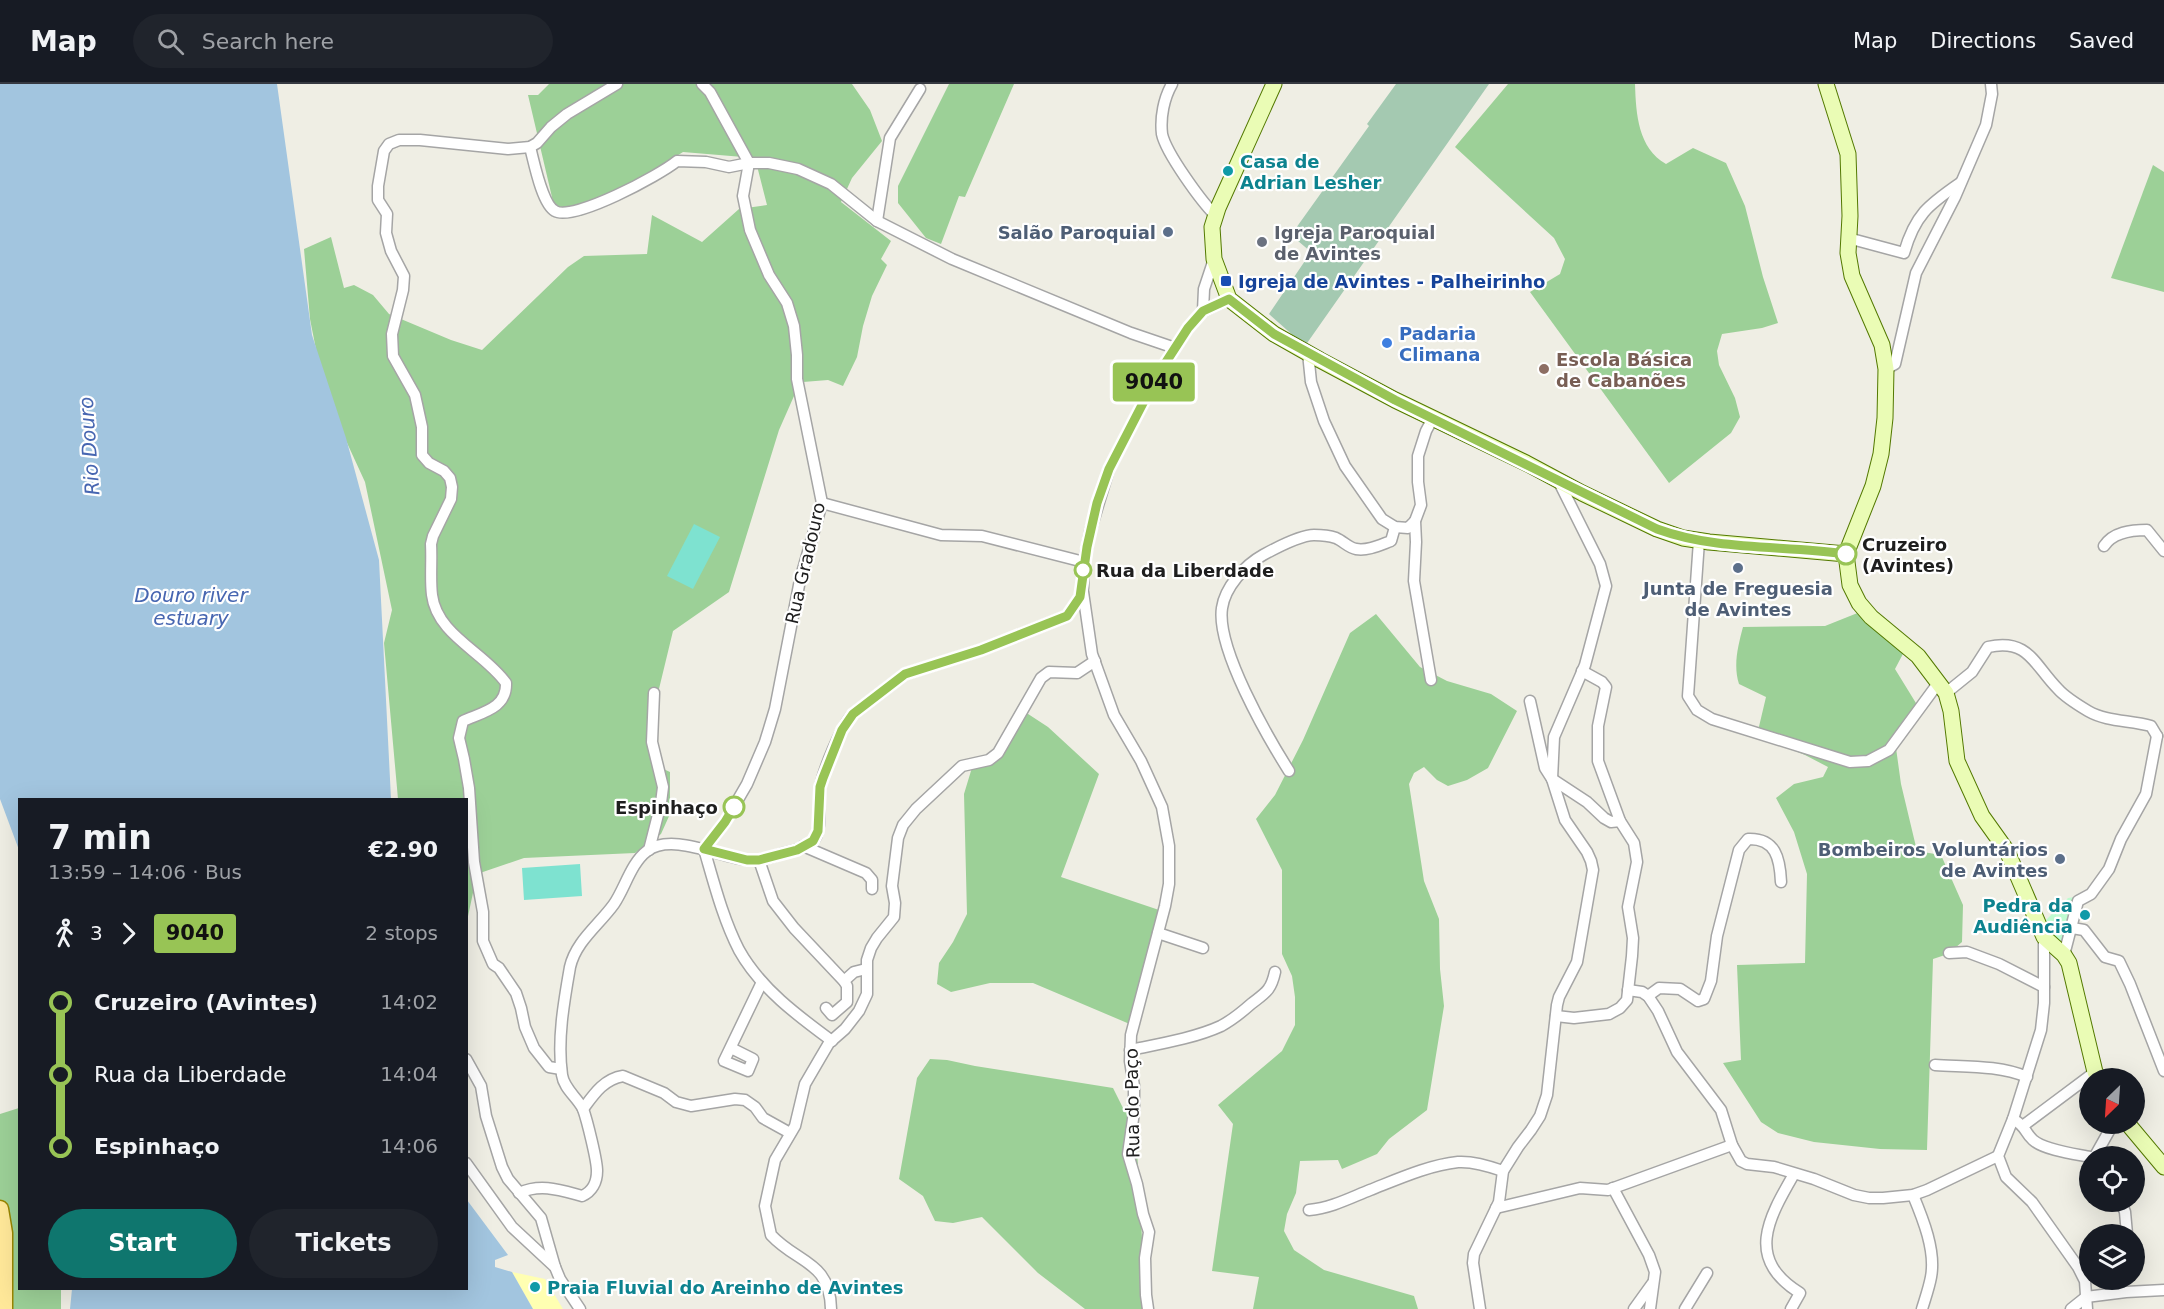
<!DOCTYPE html>
<meta charset="utf-8">
<style>
body{margin:0;font-family:"DejaVu Sans",sans-serif;background:#20242c;color:#f1f3f6;height:100vh;display:flex;flex-direction:column;font-size:22px;white-space:nowrap}
*{box-sizing:border-box;margin:0}
p{font-size:20px;color:#9ea1a6}
.icon{flex:none;width:33px;height:33px;fill:none;stroke:currentColor;stroke-width:2;stroke-linecap:round;stroke-linejoin:round}
.map{position:relative;flex:1;overflow:hidden}
.details{position:absolute;left:18px;top:714px;width:450px;height:492px;display:flex;flex-direction:column;background:#171b24;border-radius:0px;box-shadow:0 6px 24px #0002}
.details>*{flex:none}
.badge{padding:0 12px;border-radius:4px;font-size:21px;line-height:39px}
.needle{width:39px;rotate:205deg}
.fabs{position:absolute;left:2079px;top:984px;display:grid;gap:12px}
.fabs a{display:grid;place-items:center;width:66px;height:66px;border-radius:50%;background:#171b24;box-shadow:0 6px 24px #0002;font-size:30px}
.map>.badge{position:absolute;translate:-50% -50%;box-shadow:0 0 0 3px #fff}
.legs{display:flex;align-items:center;gap:9px;height:66px;padding:0 30px;font-size:20px}
.legs p{margin-inline-start:auto}
.headline{display:flex;align-items:center;justify-content:space-between;height:102px;padding:0 30px}
h1{font-size:33px;font-weight:700;line-height:45px}
.cta{display:flex;gap:12px;margin-top:auto;padding:12px 30px}
.cta a{flex:1;height:69px;border-radius:36px;background:#0f766e;color:#fff;font-size:24px;font-weight:700;line-height:69px;text-align:center}
.cta a+a{background:#20242c;color:#f1f3f6}
ul{padding:0 30px;list-style:none}
li{display:flex;align-items:center;gap:21px;height:72px;font-size:22px}
li i{display:grid;place-items:center;width:9px;height:100%;margin:0 8px;background:currentColor}
li i::after{content:'';width:15px;height:15px;margin:-8px;border:4px solid;border-radius:50%;background:#171b24}
li p{margin-inline-start:auto}
li:first-child i{background:linear-gradient(#0000 50%,currentColor 0)}
li:last-child i{background:linear-gradient(currentColor 50%,#0000 0)}
header{display:flex;align-items:center;gap:36px;box-sizing:border-box;height:84px;padding:0 30px;background:#171b24;border-bottom:2px solid #363941}
header strong{font-size:28px}
nav{display:flex;gap:33px;margin-inline-start:auto;font-size:21px}
.search{width:420px;height:54px;background:#20242c;display:flex;align-items:center;gap:15px;box-sizing:border-box;padding:0 21px;border-radius:33px;color:#9ea1a6;font-size:22px}
.map>svg:first-child{display:block}
.forest{fill:#9cd097}
.sand{fill:#ffffb2}
.cemetery{fill:#a4c9b1}
.park{fill:#bffbd0}
.pitch{fill:#7ee2d0}
.water{fill:#a2c5df}
.lines{fill:none;stroke-linecap:round;stroke-linejoin:round}
.street-casing{stroke:#a5a5a5;stroke-width:13}
.secondary-casing{stroke:#537901;stroke-width:17}
.primary-casing{stroke:#988500;stroke-width:19}
.street{stroke:#fff;stroke-width:10}
.secondary{stroke:#eafcb5;stroke-width:15}
.primary{stroke:#ffe899;stroke-width:16}
.line-1-casing{stroke:#fff;stroke-width:14}
.line-1{stroke:#98c455;stroke-width:9}
.culture-dot{fill:#0f9aa8;stroke:#fff;stroke-width:2}
.service-dot{fill:#5c6f8a;stroke:#fff;stroke-width:2}
.worship-dot{fill:#6b7280;stroke:#fff;stroke-width:2}
.transit-dot{fill:#1a4fb4;stroke:#fff;stroke-width:2}
.shop-dot{fill:#3f7fe0;stroke:#fff;stroke-width:2}
.education-dot{fill:#8d6e63;stroke:#fff;stroke-width:2}
.stop-1-dot{fill:#fff;stroke:#98c455;stroke-width:3}
.labels{text-anchor:middle;dominant-baseline:central;stroke-width:4.5;stroke-linejoin:round;paint-order:stroke}
.culture-label{font-size:18px;font-weight:bold;fill:#0d838f;stroke:#fff;text-anchor:start}
.service-label{font-size:18px;font-weight:bold;fill:#4e5e75;stroke:#fff;text-anchor:end}
.worship-label{font-size:18px;font-weight:bold;fill:#5b616d;stroke:#fff;text-anchor:start}
.transit-label{font-size:18px;font-weight:bold;fill:#164399;stroke:#fff;text-anchor:start}
.shop-label{font-size:18px;font-weight:bold;fill:#366cbe;stroke:#fff;text-anchor:start}
.education-label{font-size:18px;font-weight:bold;fill:#785e54;stroke:#fff;text-anchor:start}
.stop-label{font-size:18px;font-weight:bold;fill:#1e1e1e;stroke:#fff;text-anchor:start}
.street-label{font-size:18px;fill:#1e1e1e;stroke:#fff}
.water-label{font-size:20px;font-style:italic;fill:#4766b1;stroke:#fff}
</style>
<header>
<strong>Map</strong>
<div class="search"><svg class="icon" aria-label="search" viewBox="0 0 24 24"><circle cx="10" cy="10" r="6"/><path d="M15 15l6 6"/></svg>Search here</div>
<nav><a>Map</a><a>Directions</a><a>Saved</a></nav>
</header>
<div class="map">
<svg width="2164" height="1225" viewBox="0 0 2164 1225">
<rect width="100%" height="100%" fill="#efeee4"/>
<g class="forest">
<polygon points="549,0 852,0 870,26 882,57 852,94 841,118 891,157 881,175 887,181 872,212 863,242 857,273 843,302 828,296 803,298 794,312 779,346 729,508 673,547 658,609 657,682 670,688 670,730 661,750 635,769 524,774 477,790 467,837 466,716 398,715 384,559 392,526 365,398 325,311 310,235 304,165 331,153 344,204 354,201 373,211 389,230 451,256 482,266 568,183 584,172 647,170 652,131 702,158 739,125 767,121 755,74 683,68 581,132 555,126 528,11 538,11"/>
<polygon points="949,0 1014,0 965,113 959,112 941,160 926,154 898,119 898,102"/>
<path d="M1508,0H1635C1636,30 1638,64 1666,80L1693,64L1726,79L1745,122L1763,193L1778,239L1762,244L1722,250L1717,267L1719,281L1735,314L1740,333L1731,349L1669,399L1530,208L1560,190L1565,175L1554,154L1455,63Z"/>
<polygon points="2153,81 2164,88 2164,208 2111,194"/>
<path d="M1860,528L1905,566L1895,585L1919,624L1896,664L1901,700L1917,767L1941,771L1963,821L1962,858L1948,870L1933,875L1927,1066L1880,1065L1814,1058L1778,1049L1761,1038L1723,979L1741,976L1737,881L1805,879L1807,790L1794,748L1776,714L1794,700L1823,693L1828,683L1805,671L1757,651L1766,613L1739,600C1733,581 1738,562 1743,543L1825,542Z"/>
<polygon points="1376,530 1420,583 1447,597 1491,610 1517,627 1488,684 1467,696 1448,702 1437,696 1424,683 1414,689 1409,700 1424,797 1439,835 1440,885 1444,922 1427,1026 1389,1055 1377,1070 1342,1085 1338,1076 1300,1077 1296,1109 1287,1130 1284,1147 1294,1166 1324,1186 1414,1212 1418,1225 1253,1225 1259,1193 1212,1187 1233,1040 1218,1021 1282,967 1295,941 1295,913 1292,892 1282,870 1282,786 1256,735 1275,711 1303,656 1350,549"/>
<polygon points="1022,626 1048,643 1099,690 1061,793 1162,827 1132,941 1033,899 990,899 951,908 937,900 939,879 953,858 967,830 964,710 974,677 995,677"/>
<polygon points="930,975 947,976 975,982 1113,1004 1124,1026 1135,1030 1146,1225 1085,1225 1038,1189 982,1133 953,1139 935,1137 923,1112 899,1095 917,994"/>
<polygon points="19,1024 20,1204 61,1205 61,1225 0,1225 0,1030"/>
</g>
<polygon class="sand" points="512,1188 545,1195 563,1225 533,1225"/>
<polygon class="cemetery" points="1396,0 1489,0 1305,262 1269,230 1311,168 1291,151 1369,42 1367,40"/>
<polygon class="park" points="2082,812 2062,860 2044,843 2045,837 2068,814"/>
<g class="pitch">
<polygon points="694,440 720,453 693,505 667,492"/>
<polygon points="580,780 582,812 524,816 522,784"/>
</g>
<g class="water">
<polygon points="0,0 277,0 312,251 346,354 379,476 391,715 20,716 19,766 0,715"/>
<polygon points="467,1116 508,1171 495,1176 495,1183 512,1188 533,1225 70,1225 72,1205 466,1204"/>
</g>
<g class="lines">
<defs>
<g id="street">
<polyline points="702,0 710,8 749,79"/>
<path d="M1172,0C1164,14 1160,33 1162,50C1166,69 1201,117 1215,131"/>
<path d="M530,63C534,78 542,120 555,127C573,138 660,91 677,77L706,78L729,83L749,79H769L798,85L831,100L877,137L952,175L1131,249L1175,264"/>
<polyline points="877,137 890,54 920,5"/>
<path d="M1848,154L1904,169C1915,131 1928,121 1960,99"/>
<polyline points="1203,227 1204,205 1214,175"/>
<polyline points="1308,269 1311,298 1324,337 1345,382 1382,435 1395,443 1408,444 1415,437"/>
<polyline points="1886,285 1895,280 1916,189 1955,113 1986,41 1992,10 1991,0"/>
<polyline points="822,419 941,451 982,452 1084,478"/>
<polyline points="1699,457 1688,612 1697,626 1712,635 1850,678 1868,677 1889,666 1939,598"/>
<path d="M2104,462C2113,448 2131,446 2147,446L2164,467"/>
<polyline points="1083,508 1092,570 1114,631 1141,677 1162,723 1169,762 1169,800 1165,822 1131,951 1130,977 1134,1002 1134,1028 1128,1070 1137,1100 1143,1130 1149,1148 1145,1174 1146,1211 1148,1225"/>
<polyline points="1431,596 1414,497 1416,458 1415,437 1421,421 1418,398 1418,372 1426,347 1433,334"/>
<path d="M1946,609L1972,588L1988,563C2029,554 2034,581 2058,605C2065,613 2078,621 2088,627C2107,638 2130,636 2151,642L2157,652"/>
<polyline points="1530,617 1545,684 1552,695 1587,718 1604,734 1611,738 1620,737"/>
<path d="M1289,687C1267,652 1216,564 1222,524C1225,503 1245,481 1263,471C1274,465 1301,451 1314,451C1320,451 1330,452 1336,454C1343,457 1349,464 1356,465C1368,467 1380,461 1391,457L1395,443"/>
<polyline points="803,762 866,789 872,796 872,805"/>
<polyline points="704,765 725,738 747,700 765,658 775,625 800,496 822,419 797,295 797,271 794,242 787,219 769,191 750,146 743,112 749,79"/>
<path d="M704,765C714,799 723,835 739,866C760,904 798,932 832,957"/>
<polyline points="649,766 661,719 663,703 652,658 654,609"/>
<polyline points="759,776 773,817 794,844 844,897 847,902 847,918 832,931 826,924"/>
<polyline points="2072,844 2084,846 2105,873 2119,877 2130,900 2164,987"/>
<polyline points="1158,849 1203,864"/>
<polyline points="2044,853 2044,919 2041,946 2013,1035 1998,1072 2006,1093 2032,1118 2078,1183 2085,1197 2087,1225"/>
<polyline points="1949,869 1967,868 1999,880 2044,903"/>
<polyline points="2064,871 2078,817 2091,810 2109,785 2121,755 2146,710 2157,652"/>
<polyline points="844,897 854,888 866,885"/>
<polyline points="1628,906 1642,908 1648,912 1658,927 1677,968 1721,1026 1732,1061 1741,1077 1747,1080 1774,1083 1814,1095 1854,1111 1869,1114 1883,1114 1913,1111 1927,1106 1998,1072"/>
<path d="M1648,912L1659,904L1680,905L1698,917L1704,915L1711,897L1717,852L1739,766L1748,755C1776,754 1780,775 1781,798"/>
<polyline points="1556,932 1574,934 1609,930 1620,924 1627,916 1632,872 1633,854 1628,823 1637,778 1634,759 1620,737 1598,677 1598,642 1606,603 1602,598 1582,587"/>
<polyline points="731,964 753,975 748,987 724,977 762,898"/>
<path d="M1130,966C1159,960 1195,954 1221,942C1232,936 1242,928 1251,920C1265,909 1271,907 1275,888"/>
<polyline points="466,975 481,1002 486,1032 502,1083 508,1095 541,1134 555,1183"/>
<path d="M1935,981C1965,983 1999,981 2027,993"/>
<path d="M561,985L549,983L534,964L525,943L521,924L516,909L499,884L493,880L483,857V828L474,778L469,704L464,675L459,654L463,637C483,628 507,624 506,599C484,568 437,551 432,511C430,495 432,477 431,460L433,452L451,415L452,403L450,394L444,387L429,379L422,371V343L415,311L393,272L392,250L403,206L404,192L391,167L386,149L387,130L378,116V102L384,67L389,60L399,56H420L508,65L530,63L537,59L551,43L567,30L617,0"/>
<path d="M583,1025C594,1010 604,995 623,992L664,1009L676,1018L691,1022L735,1015L745,1016L755,1023L763,1034L790,1049"/>
<path d="M2013,1035C2027,1043 2024,1048 2033,1056C2044,1066 2075,1070 2090,1073"/>
<polyline points="2024,1041 2095,988"/>
<polyline points="2095,1072 2113,1040"/>
<polyline points="466,1079 512,1143 555,1183 560,1195 580,1225"/>
<polyline points="1613,1104 1649,1171 1655,1188 1650,1225"/>
<path d="M519,1109C541,1099 560,1106 582,1112C592,1108 597,1098 597,1087C597,1076 587,1036 583,1025C577,1013 564,1005 562,991C557,956 564,917 570,883C576,857 599,841 614,820C625,804 631,779 647,767C672,748 721,774 749,776C761,777 772,773 784,769C793,767 806,764 813,757C823,747 818,717 820,704C823,687 841,642 853,630L905,590L981,566L1067,532L1080,513L1083,504L1084,478L1090,448L1109,385L1157,292L1188,244L1203,227L1229,215"/>
<path d="M1913,1111C1923,1135 1936,1167 1931,1193C1929,1204 1925,1215 1922,1225"/>
<polyline points="2121,1118 2125,1128 2127,1150"/>
<polyline points="1496,1124 1580,1104 1608,1106 1732,1061"/>
<path d="M1309,1126C1331,1124 1350,1114 1370,1106C1398,1095 1429,1081 1458,1078C1473,1077 1489,1082 1503,1087"/>
<path d="M831,1225C830,1177 798,1180 771,1151L765,1122L775,1076L795,1042L805,1000L819,976L829,959L845,945L859,927L867,910V876L871,864L877,854L894,833L895,819L892,802L898,754L903,741L916,725L962,682L989,676L998,669L1041,594L1049,588L1077,589L1095,577"/>
<polyline points="1480,1225 1473,1179 1474,1170 1499,1118 1503,1087 1518,1063 1531,1046 1540,1032 1547,1011 1557,921 1559,913 1577,878 1593,786 1591,777 1587,768 1565,736 1552,695 1554,653 1585,581 1606,502 1600,480 1558,396"/>
<polyline points="1634,1225 1652,1200"/>
<polyline points="1685,1225 1707,1189"/>
<path d="M1791,1225L1800,1209C1745,1175 1768,1135 1794,1090"/>
<polyline points="2071,1225 2086,1213 2126,1208 2164,1206"/>
</g>
<g id="secondary">
<polyline points="1274,0 1218,124 1212,143 1214,175 1229,215 1274,250 1320,276 1395,316 1526,379 1582,409 1657,445 1683,454 1709,458 1846,470"/>
<polyline points="1826,0 1848,70 1850,132 1848,169 1852,192 1882,261 1886,285 1885,334 1881,370 1873,402 1846,470 1850,501 1859,519 1871,533 1918,572 1946,609 1951,627 1957,677 1982,732 2007,767 2044,853 2064,871 2069,879 2095,988 2099,994"/>
<polyline points="2128,1040 2164,1083"/>
</g>
<polyline id="primary" points="0,1125 4,1149 4,1225"/>
</defs>
<use href="#street" class="street-casing"/>
<use href="#secondary" class="secondary-casing"/>
<use href="#primary" class="primary-casing"/>
<use href="#street" class="street"/>
<use href="#secondary" class="secondary"/>
<use href="#primary" class="primary"/>
</g>
<g class="lines">
<defs>
<path id="line-1" d="M734,723L725,738L704,765L747,776H759L797,766L813,757L818,747L820,703L823,694L842,646L853,630L905,590L981,566L1067,532L1080,513L1087,463L1097,419L1109,385L1157,292L1188,244L1203,227L1229,215L1274,250L1395,316L1657,445C1717,467 1783,461 1846,470"/>
</defs>
<use href="#line-1" class="line-1-casing"/>
<use href="#line-1" class="line-1"/>
</g>
<g class="culture-dot">
<circle cx="1228" cy="87" r="6"/>
<circle cx="2085" cy="831" r="6"/>
<circle cx="535" cy="1203" r="6"/>
</g>
<g class="service-dot">
<circle cx="1168" cy="148" r="6"/>
<circle cx="1738" cy="484" r="6"/>
<circle cx="2060" cy="775" r="6"/>
</g>
<circle class="worship-dot" cx="1262" cy="158" r="6"/>
<rect class="transit-dot" x="1220" y="191" width="12" height="12" rx="3"/>
<circle class="shop-dot" cx="1387" cy="259" r="6"/>
<circle class="education-dot" cx="1544" cy="285" r="6"/>
<g class="stop-1-dot">
<circle cx="1846" cy="470" r="10"/>
<circle cx="1083" cy="486" r="8"/>
<circle cx="734" cy="723" r="10"/>
</g>
<g class="labels">
<g class="culture-label">
<text x="1240" y="77">Casa de<tspan x="1240" dy="21">Adrian Lesher</tspan></text>
<text x="2073" y="821" text-anchor="end">Pedra da<tspan x="2073" dy="21">Audiência</tspan></text>
<text x="547" y="1203">Praia Fluvial do Areinho de Avintes</text>
</g>
<g class="service-label">
<text x="1156" y="148">Salão Paroquial</text>
<text x="1738" y="504" text-anchor="middle">Junta de Freguesia<tspan x="1738" dy="21">de Avintes</tspan></text>
<text x="2048" y="765">Bombeiros Voluntários<tspan x="2048" dy="21">de Avintes</tspan></text>
</g>
<g class="worship-label">
<text x="1274" y="148">Igreja Paroquial<tspan x="1274" dy="21">de Avintes</tspan></text>
</g>
<g class="transit-label">
<text x="1238" y="197">Igreja de Avintes - Palheirinho</text>
</g>
<g class="shop-label">
<text x="1399" y="249">Padaria<tspan x="1399" dy="21">Climana</tspan></text>
</g>
<g class="education-label">
<text x="1556" y="275">Escola Básica<tspan x="1556" dy="21">de Cabanões</tspan></text>
</g>
<g class="stop-label">
<text x="1862" y="460">Cruzeiro<tspan x="1862" dy="21">(Avintes)</tspan></text>
<text x="1096" y="486">Rua da Liberdade</text>
<text x="718" y="723" text-anchor="end">Espinhaço</text>
</g>
<g class="street-label">
<text transform="translate(805 479) rotate(-77)">Rua Gradouro</text>
<text transform="translate(1132 1019) rotate(-91)">Rua do Paço</text>
</g>
<g class="water-label">
<text transform="translate(89 362) rotate(-94)">Rio Douro</text>
<text x="191" y="511">Douro river<tspan x="191" dy="23">estuary</tspan></text>
</g>
</g>
</svg>
<div class="fabs">
<a><svg class="needle" viewBox="-14 -14 28 28"><path d="M0-13l5 13h-10z" fill="#e53935"/><path d="M0 13l5-13h-10z" fill="#9ea1a6"/></svg></a>
<a><svg class="icon" aria-label="locate" viewBox="0 0 24 24"><circle cx="12" cy="12" r="6"/><path d="M12 2v4M12 18v4M2 12h4M18 12h4"/></svg></a>
<a><svg class="icon" aria-label="layers" viewBox="0 0 24 24"><path d="M12 4l9 5-9 5-9-5zM3 14l9 5 9-5"/></svg></a>
</div>
<b class="badge" style="left:1154px;top:298px;background:#98c455;color:#111">9040</b>
<section class="details">
<div class="headline"><div><h1>7 min</h1><p>13:59 – 14:06 · Bus</p></div><b>€2.90</b></div>
<div class="legs"><svg class="icon" aria-label="walk" viewBox="0 0 24 24"><circle cx="13" cy="4" r="2"/><path d="M13 8l-2 6 4 7M11 14l-3 7M7 12l3-4h3l4 4"/></svg>3<svg class="icon" aria-label="forward" viewBox="0 0 24 24"><path d="M9 5l7 7-7 7"/></svg><b class="badge" style="background:#98c455;color:#111">9040</b><p>2 stops</p></div>
<ul>
<li><i style="color:#98c455"></i><b>Cruzeiro (Avintes)</b><p>14:02</p></li>
<li><i style="color:#98c455"></i><span>Rua da Liberdade</span><p>14:04</p></li>
<li><i style="color:#98c455"></i><b>Espinhaço</b><p>14:06</p></li>
</ul>
<div class="cta"><a>Start</a><a>Tickets</a></div>
</section>
</div>
